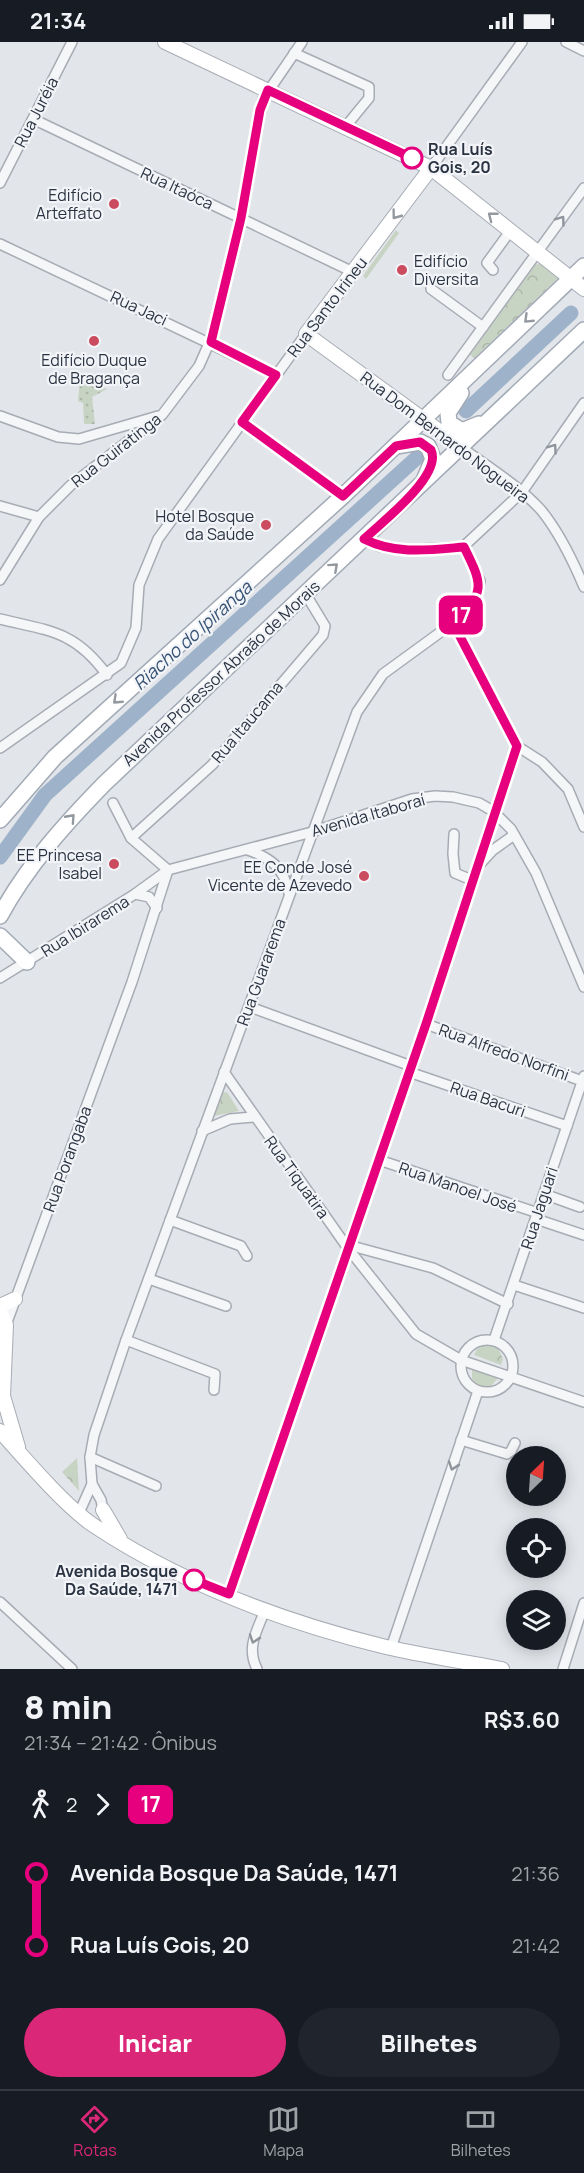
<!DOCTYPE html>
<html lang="pt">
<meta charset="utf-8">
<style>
body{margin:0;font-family:Manrope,sans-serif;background:#20242c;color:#f1f3f6;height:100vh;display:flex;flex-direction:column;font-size:22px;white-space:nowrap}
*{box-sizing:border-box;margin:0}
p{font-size:20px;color:#9ea1a6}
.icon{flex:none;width:33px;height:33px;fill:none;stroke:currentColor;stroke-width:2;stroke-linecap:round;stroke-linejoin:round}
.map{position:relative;height:1627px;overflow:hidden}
.sheet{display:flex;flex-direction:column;background:#171b24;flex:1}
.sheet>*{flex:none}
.badge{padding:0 12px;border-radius:9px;font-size:21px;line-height:39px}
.needle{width:39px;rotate:25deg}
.fabs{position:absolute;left:506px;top:1404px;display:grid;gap:12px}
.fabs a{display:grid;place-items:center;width:60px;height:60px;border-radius:50%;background:#171b24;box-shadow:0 3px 15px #0003;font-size:30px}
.map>.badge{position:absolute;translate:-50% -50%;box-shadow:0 0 0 3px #fff}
.legs{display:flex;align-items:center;gap:9px;height:66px;padding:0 24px;font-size:20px}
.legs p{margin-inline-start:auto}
.headline{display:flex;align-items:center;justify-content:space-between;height:102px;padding:0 24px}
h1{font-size:33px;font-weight:800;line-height:45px}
.primary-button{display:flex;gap:12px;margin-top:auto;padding:12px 24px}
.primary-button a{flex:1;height:69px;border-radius:36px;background:#db2777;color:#fff;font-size:24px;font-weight:800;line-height:69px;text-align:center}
.primary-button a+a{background:#20242c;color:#f1f3f6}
ul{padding:0 24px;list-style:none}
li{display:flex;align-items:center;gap:21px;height:72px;font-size:22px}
li i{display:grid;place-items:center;width:9px;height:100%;margin:0 8px;background:currentColor}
li i::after{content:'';width:15px;height:15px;margin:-8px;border:4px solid;border-radius:50%;background:#171b24}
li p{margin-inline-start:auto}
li:first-child i{background:linear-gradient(#0000 50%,currentColor 0)}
li:last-child i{background:linear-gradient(currentColor 50%,#0000 0)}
.status{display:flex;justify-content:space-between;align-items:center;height:42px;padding:0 30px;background:#171b24;direction:ltr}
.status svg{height:16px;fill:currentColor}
.menu{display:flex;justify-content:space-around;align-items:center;height:84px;border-top:2px solid #363941;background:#171b24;font-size:16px;color:#9ea1a6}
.menu a{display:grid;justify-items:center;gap:3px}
.menu .selected{color:#db2777}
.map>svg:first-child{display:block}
.grass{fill:url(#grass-dots)}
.park{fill:url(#park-crowns)}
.garden{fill:#c8d4c3}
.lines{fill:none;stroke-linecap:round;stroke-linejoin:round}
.river{stroke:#9eb3c9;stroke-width:15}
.street-casing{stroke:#a7acb4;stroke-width:12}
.secondary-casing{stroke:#a7acb4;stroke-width:16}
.primary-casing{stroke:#a2aab6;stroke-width:18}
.street{stroke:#f5f6f8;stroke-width:9}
.secondary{stroke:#fff;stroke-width:14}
.primary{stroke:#fff;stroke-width:15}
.oneway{stroke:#9499a0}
.oneway2{stroke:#90949d}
.line-1-casing{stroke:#fff;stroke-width:14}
.line-1{stroke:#e6007e;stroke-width:9}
.stop-1-dot{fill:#fff;stroke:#e6007e;stroke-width:3}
.poi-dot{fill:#cb4b5f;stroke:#f2f4f7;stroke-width:2}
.labels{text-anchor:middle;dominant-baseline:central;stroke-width:4.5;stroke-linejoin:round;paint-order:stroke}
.street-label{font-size:16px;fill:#2a3342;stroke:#f2f4f7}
.stop-label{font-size:16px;font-weight:bold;fill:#2a3342;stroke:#f2f4f7;text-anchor:start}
.poi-label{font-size:16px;fill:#2a3342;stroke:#f2f4f7;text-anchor:end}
.water-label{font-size:18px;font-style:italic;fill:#355275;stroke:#f2f4f7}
</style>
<div class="status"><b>21:34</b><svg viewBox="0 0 49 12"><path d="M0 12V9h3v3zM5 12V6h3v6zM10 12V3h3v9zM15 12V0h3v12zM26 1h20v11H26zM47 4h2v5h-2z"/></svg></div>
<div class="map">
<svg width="584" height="1627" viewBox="0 0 584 1627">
<defs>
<pattern id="grass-dots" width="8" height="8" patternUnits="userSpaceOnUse" patternTransform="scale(1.5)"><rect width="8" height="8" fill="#c8d4c3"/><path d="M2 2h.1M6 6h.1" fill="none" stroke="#acb6a9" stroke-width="1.8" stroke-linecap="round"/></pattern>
<pattern id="park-crowns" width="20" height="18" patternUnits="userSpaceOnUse" patternTransform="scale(1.5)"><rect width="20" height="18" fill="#c8d4c3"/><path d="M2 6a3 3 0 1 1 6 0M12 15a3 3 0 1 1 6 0" fill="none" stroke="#acb6a9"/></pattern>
</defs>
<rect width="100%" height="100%" fill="#e2e5ea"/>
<polygon class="grass" points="80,337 107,347 92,355 95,382 84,382 83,361 78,359"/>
<g class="park">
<polygon points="541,221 559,235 475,316 470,313 535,223"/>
<polygon points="227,1050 239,1069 214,1074 222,1051"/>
<polygon points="487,1302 498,1306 503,1317 501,1323 474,1313 477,1307"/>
<polygon points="472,1326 498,1336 491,1344 480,1345 472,1337"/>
<polygon points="77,1416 79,1449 62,1430"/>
</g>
<polygon class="garden" points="396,188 399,191 366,237 363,234"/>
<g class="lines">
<g class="river">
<polyline points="466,369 571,271"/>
<polyline points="0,815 45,753 422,411"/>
</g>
<defs>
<g id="street">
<polyline points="566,0 584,9"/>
<polyline points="294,11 369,45 369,56 346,84"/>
<polyline points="33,77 353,230"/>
<polyline points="431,126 522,0"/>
<polyline points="0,141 72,0"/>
<polyline points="0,202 276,333"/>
<polyline points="493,228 487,221 511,188"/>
<polyline points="431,247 483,285"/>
<polyline points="448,333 584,146"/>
<polyline points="0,374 58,395 79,397 158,374"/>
<polyline points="242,380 343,454"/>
<path d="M461,405C488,425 518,443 541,468C559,490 573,519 584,545"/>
<polyline points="0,464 39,475"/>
<polyline points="364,497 378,504 402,508 463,505 522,450 584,361"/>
<polyline points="0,538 39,475 71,443 162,373 199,324 214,290 241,176 263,57 302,0"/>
<path d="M0,577C50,589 75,589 107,633"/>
<polyline points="453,581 517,704 542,720 568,747 584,785"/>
<polyline points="0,706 121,621 136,586 139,543 158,497 306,292"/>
<polyline points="113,761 131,796 168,828"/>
<polyline points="454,792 453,812 455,831 474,839"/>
<polyline points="131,796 212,723 323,593 325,584 305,551"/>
<path d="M248,808C271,816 284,826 289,851"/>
<polyline points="481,821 493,808 514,793"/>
<polyline points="135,852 149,855 157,866"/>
<polyline points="0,936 135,852 168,828 312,790 412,757 435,754 453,755 479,761 493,769 511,787 536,831 584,945"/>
<polyline points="250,965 411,1024"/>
<polyline points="426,982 582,1039"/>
<polyline points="224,1030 347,1205 416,1292 461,1318 584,1360"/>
<polyline points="409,1030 567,1084"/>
<polyline points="202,1089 230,1077 253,1075"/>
<polyline points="379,1118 538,1171"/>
<polyline points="544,1152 580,1165"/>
<polyline points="536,1177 584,1193"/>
<polyline points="170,1178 241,1204 247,1214"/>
<polyline points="348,1203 433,1226 508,1262"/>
<polyline points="149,1237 226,1264"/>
<polyline points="514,1243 584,1266"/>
<polyline points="6,1283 132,940 168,828"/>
<circle cx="487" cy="1324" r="26"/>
<polyline points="126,1298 215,1332 214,1348"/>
<polyline points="494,1298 584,1034"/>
<polyline points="461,1398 507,1412 511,1409 515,1401"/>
<polyline points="90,1415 156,1444"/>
<polyline points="92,1442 101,1458 104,1473"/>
<polyline points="79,1471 92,1442 90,1415 94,1393 126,1298 357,670 383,632 453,581 476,556 480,539 463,505"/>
<path d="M229,1552C295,1361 362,1170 427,979C458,887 486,795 517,704"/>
<polyline points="0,1560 72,1627"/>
<polyline points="391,1606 478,1349"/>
<path d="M257,1627C246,1605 257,1589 265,1568"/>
<polyline points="563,1627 584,1561"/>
</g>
<g id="secondary">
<polyline points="165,0 431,126 584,247"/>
<polyline points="431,126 306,292 461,405"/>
<polyline points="0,1264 15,1257"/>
<polyline points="0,1270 6,1283 3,1354 18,1405"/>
<path d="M0,1389C24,1416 65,1464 93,1483C180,1541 284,1580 386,1605C424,1614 463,1619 502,1627"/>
<polyline points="103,1468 120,1497"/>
</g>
<g id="primary">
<polyline points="461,351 448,371 449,381 462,389 479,382"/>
<polyline points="396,404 420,400 428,404 433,417 425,436"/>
<polyline points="0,778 55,715 343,454 584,224"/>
<path d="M0,874C27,824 65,782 104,742L584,288"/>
<polyline points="0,894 27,920"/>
</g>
</defs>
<use href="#street" class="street-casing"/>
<use href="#secondary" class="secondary-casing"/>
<use href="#primary" class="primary-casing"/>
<use href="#street" class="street"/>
<use href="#secondary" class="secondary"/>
<use href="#primary" class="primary"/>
</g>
<defs><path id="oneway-chevron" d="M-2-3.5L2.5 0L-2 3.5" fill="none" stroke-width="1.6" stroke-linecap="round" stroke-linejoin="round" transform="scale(1.5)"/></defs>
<g class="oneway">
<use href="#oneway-chevron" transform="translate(396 173) rotate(127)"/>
<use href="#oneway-chevron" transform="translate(492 174) rotate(-142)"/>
<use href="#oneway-chevron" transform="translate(528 277) rotate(136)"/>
<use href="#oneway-chevron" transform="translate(334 525) rotate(-42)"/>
<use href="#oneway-chevron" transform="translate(117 658) rotate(137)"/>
<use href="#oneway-chevron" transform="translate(71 776) rotate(-48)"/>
</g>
<g class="oneway2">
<use href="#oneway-chevron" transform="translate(561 178) rotate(-54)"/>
<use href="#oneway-chevron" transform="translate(553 406) rotate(-55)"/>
<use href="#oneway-chevron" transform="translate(453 1424) rotate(109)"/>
<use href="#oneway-chevron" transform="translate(254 1597) rotate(109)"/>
</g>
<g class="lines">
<defs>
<path id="line-1" d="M194,1538L229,1552L426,982L517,704L453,581C486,551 483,543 464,505C429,508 396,513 364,497C381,481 443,433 431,408L420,400L396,404L343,454L242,380L276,333L211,300L241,176L260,68L268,48L412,116"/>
</defs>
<use href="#line-1" class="line-1-casing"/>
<use href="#line-1" class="line-1"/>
</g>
<g class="stop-1-dot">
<circle cx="412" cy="116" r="10"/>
<circle cx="194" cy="1538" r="10"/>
</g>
<g class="poi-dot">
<circle cx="114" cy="162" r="6"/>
<circle cx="402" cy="228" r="6"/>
<circle cx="94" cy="299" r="6"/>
<circle cx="266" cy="483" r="6"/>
<circle cx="114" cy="822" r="6"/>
<circle cx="364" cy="834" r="6"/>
</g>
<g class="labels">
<g class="street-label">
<text transform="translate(36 70) rotate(-63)">Rua Juréia</text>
<text transform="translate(177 146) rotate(25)">Rua Itaóca</text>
<text transform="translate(327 265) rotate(-53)">Rua Santo Irineu</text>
<text transform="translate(139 266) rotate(25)">Rua Jaci</text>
<text transform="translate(445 395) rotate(37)">Rua Dom Bernardo Nogueira</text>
<text transform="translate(116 408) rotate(-38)">Rua Guiratinga</text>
<text transform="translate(221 631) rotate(-43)">Avenida Professor Abraão de Morais</text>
<text transform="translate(247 680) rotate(-50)">Rua Itaucama</text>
<text transform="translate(368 773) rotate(-16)">Avenida Itaboraí</text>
<text transform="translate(85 884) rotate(-32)">Rua Ibirarema</text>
<text transform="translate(261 930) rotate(-70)">Rua Guararema</text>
<text transform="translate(504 1010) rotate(20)">Rua Alfredo Norfini</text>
<text transform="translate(488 1057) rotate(19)">Rua Bacuri</text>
<text transform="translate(67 1117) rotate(-70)">Rua Porangaba</text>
<text transform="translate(297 1135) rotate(54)">Rua Tiquatira</text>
<text transform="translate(458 1145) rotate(19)">Rua Manoel José</text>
<text transform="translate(539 1166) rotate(-72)">Rua Jaguari</text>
</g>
<g class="stop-label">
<text x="428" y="107">Rua Luís<tspan x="428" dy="18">Gois, 20</tspan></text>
<text x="178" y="1529" text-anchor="end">Avenida Bosque<tspan x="178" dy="18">Da Saúde, 1471</tspan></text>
</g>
<g class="poi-label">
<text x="102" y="153">Edifício<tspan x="102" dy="18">Arteffato</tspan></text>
<text x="414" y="219" text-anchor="start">Edifício<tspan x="414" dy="18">Diversita</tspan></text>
<text x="94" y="318" text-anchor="middle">Edifício Duque<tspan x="94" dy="18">de Bragança</tspan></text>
<text x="254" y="474">Hotel Bosque<tspan x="254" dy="18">da Saúde</tspan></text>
<text x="102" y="813">EE Princesa<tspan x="102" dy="18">Isabel</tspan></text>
<text x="352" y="825">EE Conde José<tspan x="352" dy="18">Vicente de Azevedo</tspan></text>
</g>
<g class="water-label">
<text transform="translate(192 593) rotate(-42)">Riacho do Ipiranga</text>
</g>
</g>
</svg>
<div class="fabs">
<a><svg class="needle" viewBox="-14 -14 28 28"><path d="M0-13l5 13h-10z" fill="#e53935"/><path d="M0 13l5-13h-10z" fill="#9ea1a6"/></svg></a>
<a><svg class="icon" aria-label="locate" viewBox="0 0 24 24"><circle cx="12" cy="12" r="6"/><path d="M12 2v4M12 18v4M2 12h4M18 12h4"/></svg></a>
<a><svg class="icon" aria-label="layers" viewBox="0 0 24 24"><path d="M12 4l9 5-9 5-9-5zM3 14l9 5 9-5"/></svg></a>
</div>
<b class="badge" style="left:461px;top:573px;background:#e6007e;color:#fff">17</b>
</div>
<section class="sheet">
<div class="headline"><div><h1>8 min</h1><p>21:34 – 21:42 · Ônibus</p></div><b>R$3.60</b></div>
<div class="legs"><svg class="icon" aria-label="walk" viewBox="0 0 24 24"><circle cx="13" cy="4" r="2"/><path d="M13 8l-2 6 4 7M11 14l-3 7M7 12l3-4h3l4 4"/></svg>2<svg class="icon" aria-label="forward" viewBox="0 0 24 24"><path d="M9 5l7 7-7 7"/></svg><b class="badge" style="background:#e6007e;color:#fff">17</b></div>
<ul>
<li><i style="color:#e6007e"></i><b>Avenida Bosque Da Saúde, 1471</b><p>21:36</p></li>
<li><i style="color:#e6007e"></i><b>Rua Luís Gois, 20</b><p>21:42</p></li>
</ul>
<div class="primary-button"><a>Iniciar</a><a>Bilhetes</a></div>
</section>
<nav class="menu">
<a class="selected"><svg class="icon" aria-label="directions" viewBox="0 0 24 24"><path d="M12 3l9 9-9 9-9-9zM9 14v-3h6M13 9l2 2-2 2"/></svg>Rotas</a>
<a><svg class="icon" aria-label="map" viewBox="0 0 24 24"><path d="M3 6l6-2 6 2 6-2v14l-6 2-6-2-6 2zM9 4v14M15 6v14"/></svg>Mapa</a>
<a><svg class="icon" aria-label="tickets" viewBox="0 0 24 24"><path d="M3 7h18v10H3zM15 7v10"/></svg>Bilhetes</a>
</nav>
